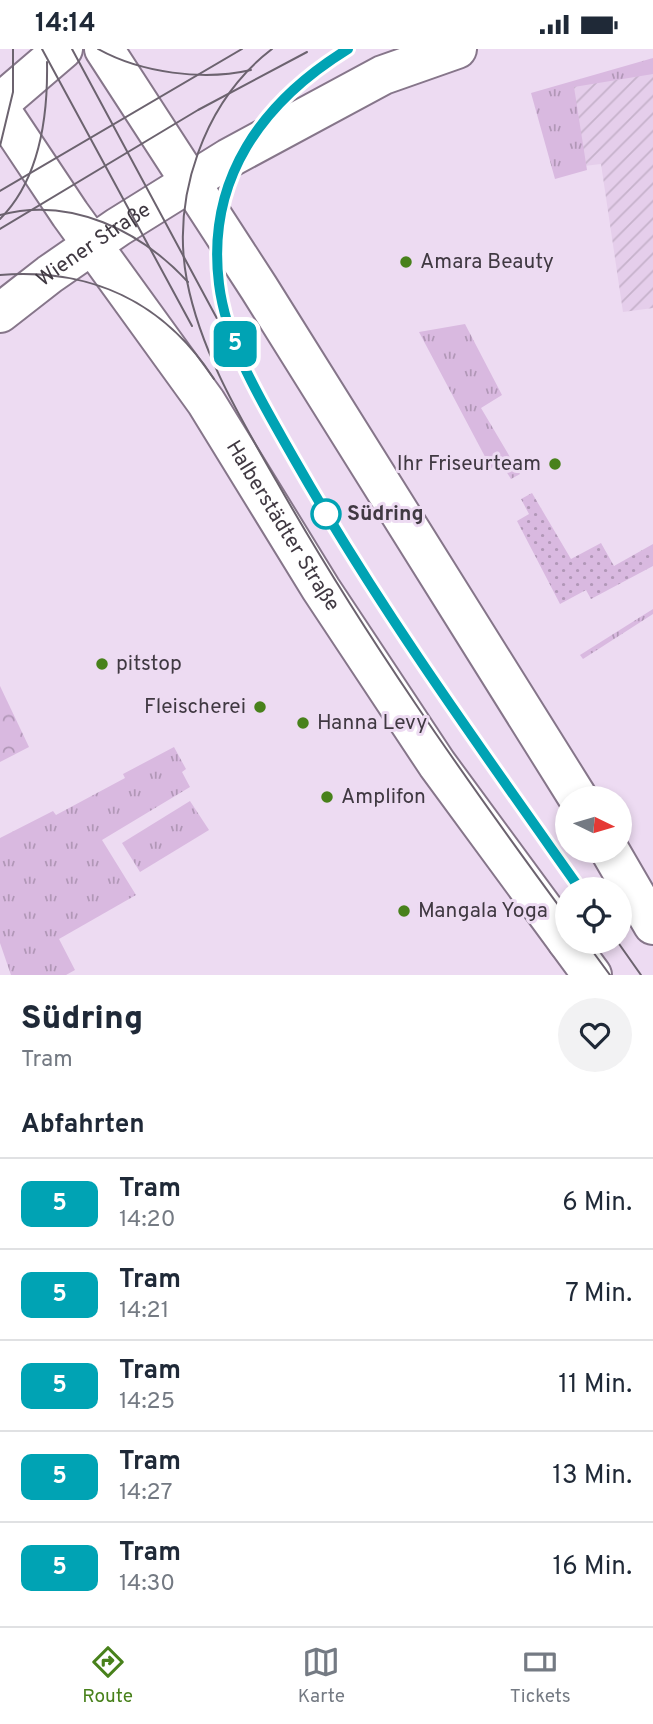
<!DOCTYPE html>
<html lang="de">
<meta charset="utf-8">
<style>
body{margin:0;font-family:Overpass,sans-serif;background:#f2f2f3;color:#1f2937;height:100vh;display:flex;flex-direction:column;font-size:26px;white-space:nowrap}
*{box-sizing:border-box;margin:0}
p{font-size:23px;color:#747a83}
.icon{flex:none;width:38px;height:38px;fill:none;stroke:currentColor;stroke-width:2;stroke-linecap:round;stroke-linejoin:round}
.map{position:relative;height:926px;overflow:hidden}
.details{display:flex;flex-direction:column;background:#fff;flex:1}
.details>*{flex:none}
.badge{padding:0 14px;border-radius:10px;font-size:24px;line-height:46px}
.needle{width:46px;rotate:95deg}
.fabs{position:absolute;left:555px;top:737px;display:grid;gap:14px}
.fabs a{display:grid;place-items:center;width:77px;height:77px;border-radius:50%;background:#fff;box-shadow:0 4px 10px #0003;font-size:35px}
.map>.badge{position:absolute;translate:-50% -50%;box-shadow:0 0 0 4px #fff}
h2{padding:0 21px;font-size:26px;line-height:63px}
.round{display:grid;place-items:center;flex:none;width:74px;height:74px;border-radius:37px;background:#f2f2f3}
.summary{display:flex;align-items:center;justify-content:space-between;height:119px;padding:0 21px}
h1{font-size:33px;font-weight:800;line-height:52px}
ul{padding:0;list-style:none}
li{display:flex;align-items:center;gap:21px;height:91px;padding:0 21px;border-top:2px solid #e0e1e3}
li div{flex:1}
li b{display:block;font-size:26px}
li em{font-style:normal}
li .badge{min-width:77px;font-weight:700;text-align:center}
.status{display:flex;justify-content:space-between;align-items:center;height:49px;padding:0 35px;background:#fff;direction:ltr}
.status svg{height:19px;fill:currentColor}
.menu{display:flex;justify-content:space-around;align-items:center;height:98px;border-top:2px solid #e0e1e3;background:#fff;font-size:19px;color:#747a83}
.menu a{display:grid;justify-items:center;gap:4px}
.menu .current{color:#48811b}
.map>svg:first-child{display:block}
.industrial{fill:url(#industrial-furrows)}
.grass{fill:url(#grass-tufts)}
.forest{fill:url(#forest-crowns)}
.garden{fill:url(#garden-dots)}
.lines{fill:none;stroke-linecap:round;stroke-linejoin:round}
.secondary-casing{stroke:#86768a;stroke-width:42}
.secondary{stroke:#fff;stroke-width:38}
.tram{stroke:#6c636f;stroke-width:2}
.line-casing{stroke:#fff;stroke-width:16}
.line{stroke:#00a3b4;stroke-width:10}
.poi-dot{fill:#48811b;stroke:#eddbf2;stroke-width:2.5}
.stop-dot{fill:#fff;stroke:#00a3b4;stroke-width:3.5}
.labels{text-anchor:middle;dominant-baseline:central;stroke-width:6;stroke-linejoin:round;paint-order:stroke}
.street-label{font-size:21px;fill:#403942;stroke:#eddbf2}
.poi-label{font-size:21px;fill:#403942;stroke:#eddbf2;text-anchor:start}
.stop-label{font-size:21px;font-weight:bold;fill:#403942;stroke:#eddbf2;text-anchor:start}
</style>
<div class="status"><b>14:14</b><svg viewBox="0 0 49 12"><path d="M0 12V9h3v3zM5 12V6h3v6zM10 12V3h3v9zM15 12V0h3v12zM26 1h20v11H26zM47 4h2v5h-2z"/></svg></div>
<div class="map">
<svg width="653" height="926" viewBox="0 0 653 926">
<defs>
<pattern id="industrial-furrows" width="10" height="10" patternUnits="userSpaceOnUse" patternTransform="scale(1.75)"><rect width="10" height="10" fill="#e5ceeb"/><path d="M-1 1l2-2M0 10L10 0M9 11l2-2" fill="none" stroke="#c6b2cb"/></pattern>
<pattern id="grass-tufts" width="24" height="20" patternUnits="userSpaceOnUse" patternTransform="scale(1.75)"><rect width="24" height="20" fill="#d9b9e0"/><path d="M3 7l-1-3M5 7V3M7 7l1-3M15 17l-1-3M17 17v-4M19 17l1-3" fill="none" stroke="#b197b7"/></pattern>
<pattern id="forest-crowns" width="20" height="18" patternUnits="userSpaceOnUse" patternTransform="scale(1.75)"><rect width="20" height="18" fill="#d9b9e0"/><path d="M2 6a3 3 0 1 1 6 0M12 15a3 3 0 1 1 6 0" fill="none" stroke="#b197b7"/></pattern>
<pattern id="garden-dots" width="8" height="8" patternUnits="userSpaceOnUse" patternTransform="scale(1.75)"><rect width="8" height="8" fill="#d9b9e0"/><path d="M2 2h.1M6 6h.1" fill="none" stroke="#b197b7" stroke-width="1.8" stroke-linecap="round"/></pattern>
</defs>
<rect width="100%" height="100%" fill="#eddbf2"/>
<polygon class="industrial" points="653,21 653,259 623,263 601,115 584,117 568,35"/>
<g class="grass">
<polygon points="653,9 653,25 574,38 587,121 555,130 531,44"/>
<polygon points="465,275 502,346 481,359 520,425 511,430 501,414 491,419 419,283"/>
<polygon points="653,560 653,565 583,610 580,606"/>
<polygon points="174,698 186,720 182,723 190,738 102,791 136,846 59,890 75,921 66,926 11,926 0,894 0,789 53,762 56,766 125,729 123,725"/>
<polygon points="190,752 209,781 140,823 122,794"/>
</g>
<polygon class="forest" points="0,637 29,698 0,713"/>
<polygon class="garden" points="532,444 571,510 601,494 614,517 653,495 653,517 591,550 586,541 560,555 517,472 529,465 521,450"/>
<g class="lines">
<defs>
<g id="secondary">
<polyline points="104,0 259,239 578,749"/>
<polyline points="0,54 63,0"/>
<path id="s1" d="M0,60L70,165L206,353L321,540L437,715L567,892"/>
<path id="s2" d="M0,264L50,225L118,178L229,109L383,26L457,0"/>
<polyline points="610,802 653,876"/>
<polyline points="567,892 592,926"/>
</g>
</defs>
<use href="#secondary" class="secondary-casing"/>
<use href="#secondary" class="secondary"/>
<g class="tram">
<polyline points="42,0 192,277"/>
<polyline points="72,0 221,277"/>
<path d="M98,0C141,24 203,32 251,21"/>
<path d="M272,0C204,52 171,148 187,232C201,304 241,370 277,433C363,585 464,728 567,868"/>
<path d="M348,0C262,53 206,130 219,235C227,298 264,354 294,408C379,559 479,699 580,840"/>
<polyline points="0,97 13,43 13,0"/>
<polyline points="0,142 242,0"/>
<path d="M0,166C71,147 141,182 188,233"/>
<path d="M0,170C40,130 48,66 47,13"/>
<polyline points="0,180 198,61 307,3"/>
<path d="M0,226C91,219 164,253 214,330"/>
<polyline points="585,892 610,926"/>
<polyline points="617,892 641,926"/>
</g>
</g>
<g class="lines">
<defs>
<path id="line" d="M348,0C262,53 206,130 219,235C227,299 265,358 296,413C381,562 481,700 580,840"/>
</defs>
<use href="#line" class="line-casing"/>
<use href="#line" class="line"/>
</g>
<g class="poi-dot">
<circle cx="406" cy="213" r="7"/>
<circle cx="555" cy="415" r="7"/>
<circle cx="102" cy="615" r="7"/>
<circle cx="260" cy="658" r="7"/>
<circle cx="303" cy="674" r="7"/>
<circle cx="327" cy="748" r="7"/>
<circle cx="404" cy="862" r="7"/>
</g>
<circle class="stop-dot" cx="326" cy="465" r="14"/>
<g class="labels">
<g class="street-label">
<text stroke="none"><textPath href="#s2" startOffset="116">Wiener Straße</textPath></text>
<text stroke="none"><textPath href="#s1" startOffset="504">Halberstädter Straße</textPath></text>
</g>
<g class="poi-label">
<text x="420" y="213">Amara Beauty</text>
<text x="541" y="415" text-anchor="end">Ihr Friseurteam</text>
<text x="116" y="615">pitstop</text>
<text x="246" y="658" text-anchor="end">Fleischerei</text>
<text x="317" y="674">Hanna Levy</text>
<text x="341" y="748">Amplifon</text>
<text x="418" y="862">Mangala Yoga</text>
</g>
<g class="stop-label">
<text x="347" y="465">Südring</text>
</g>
</g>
</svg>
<div class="fabs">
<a><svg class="needle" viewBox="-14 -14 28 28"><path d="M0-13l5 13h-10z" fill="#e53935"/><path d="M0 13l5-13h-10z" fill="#747a83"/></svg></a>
<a><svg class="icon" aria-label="locate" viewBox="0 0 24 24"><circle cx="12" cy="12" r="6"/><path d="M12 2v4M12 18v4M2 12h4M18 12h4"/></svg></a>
</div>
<b class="badge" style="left:235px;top:295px;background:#00a3b4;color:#fff">5</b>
</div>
<section class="details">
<div class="summary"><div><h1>Südring</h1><p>Tram</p></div><a class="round"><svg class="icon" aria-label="heart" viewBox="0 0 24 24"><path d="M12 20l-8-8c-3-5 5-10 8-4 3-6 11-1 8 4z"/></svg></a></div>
<h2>Abfahrten</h2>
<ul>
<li><span class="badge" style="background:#00a3b4;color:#fff">5</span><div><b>Tram</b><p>14:20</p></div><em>6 Min.</em></li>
<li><span class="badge" style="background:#00a3b4;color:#fff">5</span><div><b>Tram</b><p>14:21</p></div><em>7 Min.</em></li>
<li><span class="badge" style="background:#00a3b4;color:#fff">5</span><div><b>Tram</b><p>14:25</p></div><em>11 Min.</em></li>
<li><span class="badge" style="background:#00a3b4;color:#fff">5</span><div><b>Tram</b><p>14:27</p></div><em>13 Min.</em></li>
<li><span class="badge" style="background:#00a3b4;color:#fff">5</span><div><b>Tram</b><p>14:30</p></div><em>16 Min.</em></li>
</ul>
</section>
<nav class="menu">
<a class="current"><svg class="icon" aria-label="directions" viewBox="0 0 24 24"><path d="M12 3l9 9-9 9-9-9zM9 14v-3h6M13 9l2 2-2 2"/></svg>Route</a>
<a><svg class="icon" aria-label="map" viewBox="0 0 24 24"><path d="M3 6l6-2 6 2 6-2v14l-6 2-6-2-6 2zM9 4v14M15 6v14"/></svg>Karte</a>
<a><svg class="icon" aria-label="tickets" viewBox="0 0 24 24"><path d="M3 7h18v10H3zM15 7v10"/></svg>Tickets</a>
</nav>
